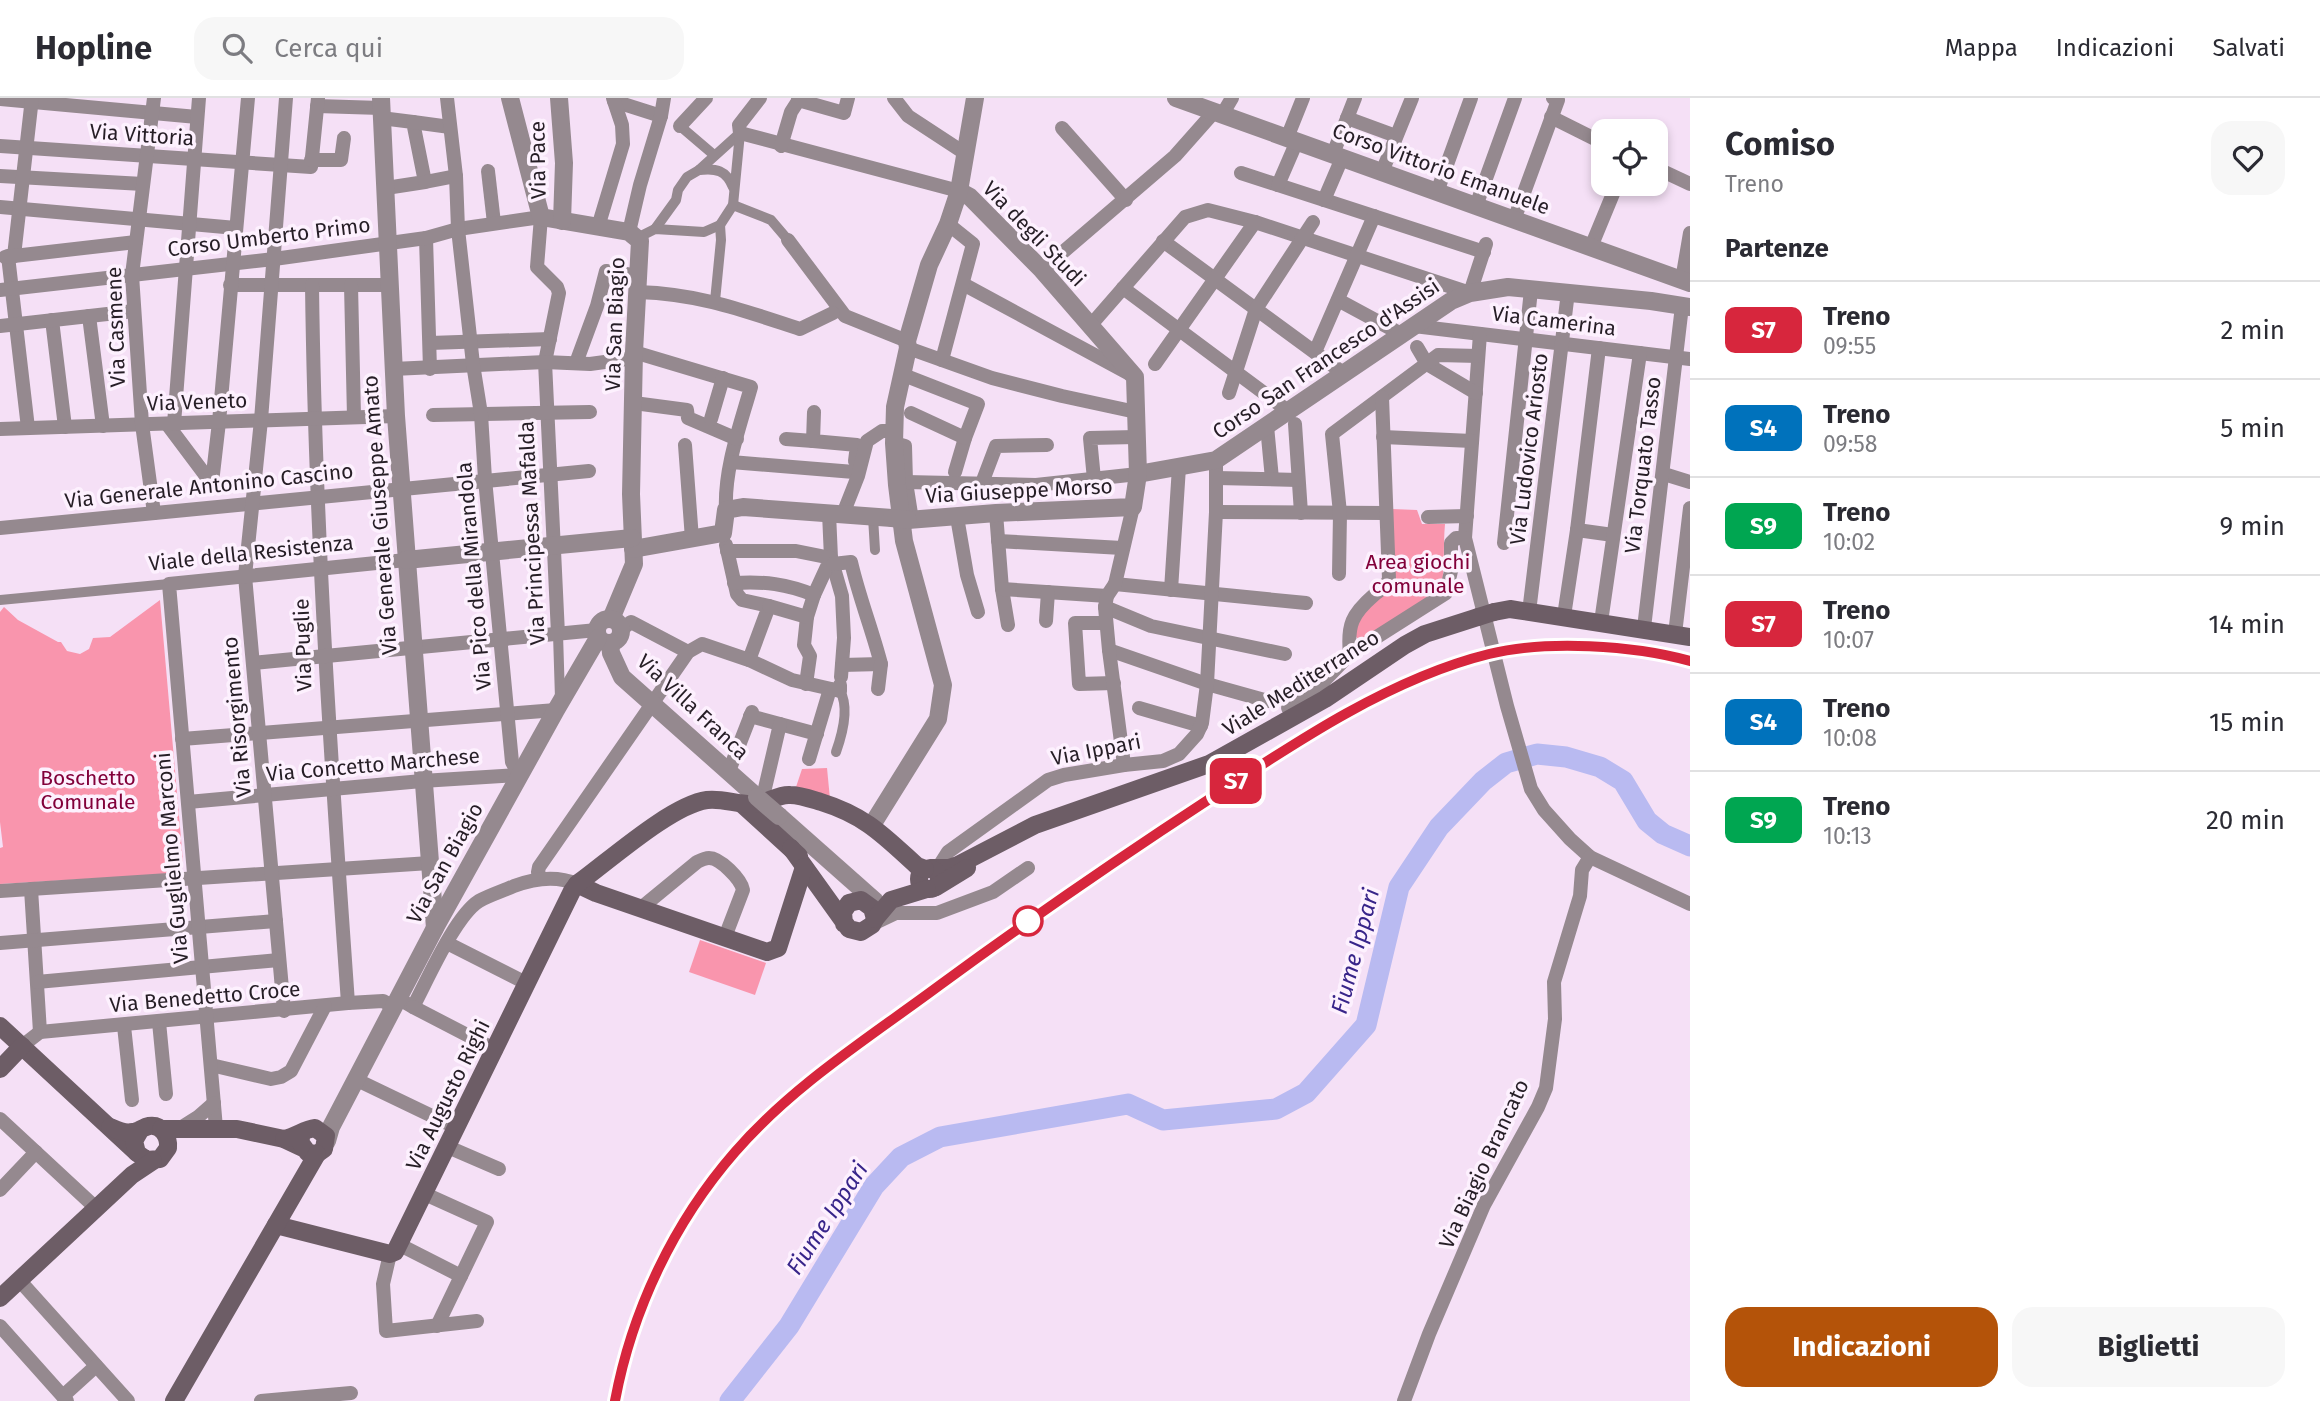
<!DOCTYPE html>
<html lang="it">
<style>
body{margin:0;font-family:"Fira Sans",sans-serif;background:#f7f7f7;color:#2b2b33;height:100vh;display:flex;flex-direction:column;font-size:26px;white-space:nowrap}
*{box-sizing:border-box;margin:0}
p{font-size:23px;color:#7c7c81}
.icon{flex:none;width:38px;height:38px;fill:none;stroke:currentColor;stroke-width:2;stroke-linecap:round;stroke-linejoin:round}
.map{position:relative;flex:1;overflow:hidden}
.panel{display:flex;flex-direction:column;background:#fff;width:630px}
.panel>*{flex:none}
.badge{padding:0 14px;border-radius:10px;font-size:24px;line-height:46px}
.controls{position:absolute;left:1591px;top:21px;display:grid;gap:14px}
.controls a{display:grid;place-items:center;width:77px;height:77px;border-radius:14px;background:#fff;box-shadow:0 4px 10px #0003;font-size:35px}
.map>.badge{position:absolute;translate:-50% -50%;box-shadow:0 0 0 4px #fff}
h2{padding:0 35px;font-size:26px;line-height:63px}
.round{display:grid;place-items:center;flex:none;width:74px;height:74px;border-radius:21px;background:#f7f7f7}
.head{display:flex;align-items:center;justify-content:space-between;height:119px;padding:0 35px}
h1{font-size:33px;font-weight:700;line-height:52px}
.primary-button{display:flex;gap:14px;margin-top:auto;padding:14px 35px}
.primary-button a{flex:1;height:80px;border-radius:21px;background:#b45309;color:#fff;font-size:28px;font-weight:700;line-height:80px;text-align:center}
.primary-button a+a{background:#f7f7f7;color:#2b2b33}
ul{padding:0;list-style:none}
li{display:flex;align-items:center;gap:21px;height:98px;padding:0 35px;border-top:2px solid #e1e1e2}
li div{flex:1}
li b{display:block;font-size:26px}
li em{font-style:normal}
li .badge{min-width:77px;font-weight:700;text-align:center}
header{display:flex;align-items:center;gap:42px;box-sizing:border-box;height:98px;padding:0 35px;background:#fff;border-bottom:2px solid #e1e1e2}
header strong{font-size:33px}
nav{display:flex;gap:38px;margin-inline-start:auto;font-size:24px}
.search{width:490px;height:63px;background:#f7f7f7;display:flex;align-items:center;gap:18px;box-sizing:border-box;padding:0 24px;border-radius:21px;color:#7c7c81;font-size:26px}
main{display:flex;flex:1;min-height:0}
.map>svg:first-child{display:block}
.green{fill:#f995ad}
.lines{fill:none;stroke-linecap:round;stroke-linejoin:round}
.river{stroke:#b9baf1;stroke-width:21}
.pedestrian{stroke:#95898f;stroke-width:10}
.minor{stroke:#95898f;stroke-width:14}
.tertiary{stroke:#95898f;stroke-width:18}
.secondary{stroke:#6d5d66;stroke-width:18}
.rail-casing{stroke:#7e717f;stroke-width:6}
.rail{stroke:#fdf1fe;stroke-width:3.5;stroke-dasharray:10;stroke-linecap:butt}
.tertiary-bridge{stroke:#95898f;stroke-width:18}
.secondary-bridge{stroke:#6d5d66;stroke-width:18}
.line-casing{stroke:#fff;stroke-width:16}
.line{stroke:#d7263d;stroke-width:10}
.stop-dot{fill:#fff;stroke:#d7263d;stroke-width:3.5}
.labels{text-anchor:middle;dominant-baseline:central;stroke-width:7;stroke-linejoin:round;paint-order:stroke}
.street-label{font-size:21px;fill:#261e26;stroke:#fdf1fe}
.park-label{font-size:21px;fill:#82003a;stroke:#fdf1fe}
.water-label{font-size:23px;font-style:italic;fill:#38258a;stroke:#fdf1fe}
</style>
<header>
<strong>Hopline</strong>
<div class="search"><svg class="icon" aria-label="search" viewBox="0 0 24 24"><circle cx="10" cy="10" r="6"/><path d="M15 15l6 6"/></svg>Cerca qui</div>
<nav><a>Mappa</a><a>Indicazioni</a><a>Salvati</a></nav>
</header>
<main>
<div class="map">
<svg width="1690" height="1303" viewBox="0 0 1690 1303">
<rect width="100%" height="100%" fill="#f5e0f6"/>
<g class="green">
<path d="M1392,411L1417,412L1422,426H1445C1443,449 1445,470 1441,492L1363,542L1358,541L1354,536L1359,520L1391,489Z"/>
<polygon points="160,502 183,763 172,776 0,786 0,750 3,749 0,724 0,514 4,509 18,522 58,544 61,544 67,553 80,556 89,551 93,540 110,539"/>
<polygon points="827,670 830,701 795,692 802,671"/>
<polygon points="700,842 766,865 755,897 689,874"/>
</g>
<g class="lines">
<polyline class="river" points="730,1303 789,1228 874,1088 901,1059 940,1039 1128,1006 1163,1022 1276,1011 1306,995 1366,927 1399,789 1439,729 1483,683 1506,665 1537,656 1566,659 1600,669 1623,683 1647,723 1663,736 1690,748"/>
<g class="pedestrian">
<polyline points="680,28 714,57"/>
<path d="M699,72C716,70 726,72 733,89"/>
<polyline points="733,107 771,122 788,142"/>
<polyline points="655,131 676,102 678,92 687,79 699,72 740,35"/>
<polyline points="637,140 655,131 704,134 720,127 733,107 740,35"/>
<polyline points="715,203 721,142 720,127"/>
<polyline points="873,419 875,452"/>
<polyline points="0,502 169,486"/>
<polyline points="558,536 560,600"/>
<path d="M836,654C842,637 850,610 840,593"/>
</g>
<g class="minor">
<polyline points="760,0 739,27 740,35 959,93"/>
<polyline points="894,0 908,18 966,56"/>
<polyline points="0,1 197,19"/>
<polyline points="798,2 844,15 848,0"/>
<polyline points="614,3 661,18"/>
<polyline points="317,8 381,10"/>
<polyline points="1222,17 1232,0"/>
<polyline points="1551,19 1603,45"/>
<polyline points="381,20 413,24 425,84 386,90"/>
<polyline points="1347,20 1396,38"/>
<polyline points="413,24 450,29"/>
<polyline points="680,28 706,0"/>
<polyline points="1062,30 1126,102"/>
<polyline points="1287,40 1303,0"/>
<polyline points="0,48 311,69 318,0"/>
<polyline points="781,48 791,14 800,0"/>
<polyline points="1333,56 1355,0"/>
<polyline points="311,62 341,62 344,40"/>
<polyline points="1656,70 1690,86"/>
<polyline points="488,73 494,125"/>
<polyline points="1382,74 1412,0"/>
<polyline points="1241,75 1484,154"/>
<polyline points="0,78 143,86"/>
<polyline points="425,84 456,78"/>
<polyline points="1278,87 1297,43"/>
<polyline points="1437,94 1471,0"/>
<polyline points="1324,102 1342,60"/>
<polyline points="1476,108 1515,0"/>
<polyline points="0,109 236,130"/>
<polyline points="1514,122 1558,2 1553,0"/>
<polyline points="598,129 623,46 622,27 613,0"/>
<polyline points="629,134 640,87 661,18 664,0"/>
<polyline points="426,140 430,271"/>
<polyline points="788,142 845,218 907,243"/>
<polyline points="1163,143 1343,275"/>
<polyline points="1591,149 1617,86"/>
<polyline points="8,158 28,330"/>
<polyline points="14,158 32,0"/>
<polyline points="5,159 136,144"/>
<polyline points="1042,172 1175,58 1214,14"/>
<polyline points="1682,182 1690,135"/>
<polyline points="963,186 1128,275"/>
<polyline points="230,187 390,187"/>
<path d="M312,187C315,427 331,666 348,905"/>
<polyline points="351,187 354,319"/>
<polyline points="1123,190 1288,313"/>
<polyline points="0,192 274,161 426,140 458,131 541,119 537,169 557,189 559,195 545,264 558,536"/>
<path d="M638,194C700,196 742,212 800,231L833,215"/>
<polyline points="1338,202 1401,236"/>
<polyline points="89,218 103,328"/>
<polyline points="52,222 65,329"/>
<polyline points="0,228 134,213"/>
<polyline points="1090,228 1185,119 1208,112 1255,124 1470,195 1486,146"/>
<polyline points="1414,228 1690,261"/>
<polyline points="1480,236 1465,440 1507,608 1531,691 1544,712 1570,741 1590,759 1690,806"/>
<polyline points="430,245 550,241"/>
<polyline points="1417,249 1427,266 1476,295"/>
<polyline points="908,250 992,280 1062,298 1136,314"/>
<path d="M634,254L751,289C740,328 724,371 726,412"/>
<polyline points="1315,254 1374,118"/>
<polyline points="942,262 973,146 948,126"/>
<polyline points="576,265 597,208 606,173 639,178"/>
<polyline points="1155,266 1255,124"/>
<polyline points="393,271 545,264 590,266 634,260"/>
<polyline points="901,276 978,306 965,340 955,374"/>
<polyline points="1229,295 1256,211 1313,124"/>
<polyline points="634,305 687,312 688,320 737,341"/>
<polyline points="814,314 813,343 857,347 855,363"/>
<polyline points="911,315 965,340"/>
<polyline points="433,317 590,314"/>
<polyline points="711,321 723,280"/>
<polyline points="167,326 209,382 213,376 219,324 248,0"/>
<polyline points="174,326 199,0"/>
<polyline points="1295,326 1301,415"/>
<polyline points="1267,328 1272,381"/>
<polyline points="0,331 396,318"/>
<polyline points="1383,339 1472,343"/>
<polyline points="786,341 813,343"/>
<polyline points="894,345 905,348 906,384 912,422"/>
<polyline points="685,347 692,441"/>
<polyline points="731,364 854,374"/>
<polyline points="1664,376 1690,384"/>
<polyline points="1217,380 1298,382"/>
<polyline points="1094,381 1090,340 1136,339"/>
<polyline points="906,384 1036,387 1138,376"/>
<polyline points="982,385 996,348 1047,347"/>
<polyline points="1216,414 1385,415"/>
<polyline points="154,415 142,326 132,177 154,0"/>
<polyline points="829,415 831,460 842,498 844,540 841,579"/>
<polyline points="996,415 1002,491 1008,527"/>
<polyline points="843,416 858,378 867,343 882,333 895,333"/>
<polyline points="957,419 967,477 978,514"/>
<polyline points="1428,419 1467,418"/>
<polyline points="0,430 589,373"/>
<polyline points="1577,432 1613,437"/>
<polyline points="998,443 1122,450"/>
<polyline points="1504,445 1531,192"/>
<polyline points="726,447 737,496 742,502 769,508 749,562"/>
<polyline points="727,453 796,453 831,460 814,497 807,519 804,547 810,558 806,586"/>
<path d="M833,466L851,464C859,499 872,531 881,566L842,567"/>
<polyline points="1339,476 1340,415 1332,336 1438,257 1478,258"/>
<path d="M734,485C764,483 787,486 814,497"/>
<polyline points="1115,486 1306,505"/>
<polyline points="1002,491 1107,498"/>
<polyline points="1171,492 1179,369"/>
<polyline points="769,508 807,519"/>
<polyline points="1105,509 1151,528 1285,556"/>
<polyline points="1529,514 1568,194"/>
<polyline points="1564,518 1577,432 1599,250"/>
<polyline points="1046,523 1048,494"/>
<polyline points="1601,524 1640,255"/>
<polyline points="1106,525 1075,525 1079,586 1114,585"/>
<polyline points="1644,530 1682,208"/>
<polyline points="621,532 631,524 688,554"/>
<polyline points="1675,536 1690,410"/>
<polyline points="1109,552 1207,586 1268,603"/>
<path d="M1350,556C1347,527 1352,516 1374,497C1380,492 1386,489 1389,481L1382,299"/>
<polyline points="253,565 597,532"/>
<polyline points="878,591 881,566"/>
<polyline points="1325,601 1316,591 1350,556 1446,495 1451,473 1451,445 1456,440 1465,440"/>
<polyline points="1139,610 1201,628"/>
<polyline points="1288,610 1316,591"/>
<polyline points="750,618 817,636"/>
<polyline points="182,641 556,612"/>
<polyline points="809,661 830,591"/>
<polyline points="1124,667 1109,552 1105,509 1107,498 1115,486 1133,409"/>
<polyline points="729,673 752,614"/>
<polyline points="762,703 780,626"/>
<polyline points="188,704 422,683 519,677 512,664 485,381 481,316 473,266 458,131 456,78 447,0"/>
<polyline points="940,778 941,765 948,754 1048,682 1064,677 1124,667 1163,663 1179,656 1197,636 1202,625 1207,586 1216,414 1216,362"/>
<polyline points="541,781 538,774 539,769 688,554 702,546 749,562 792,582 840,593 840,587"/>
<polyline points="31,791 40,934"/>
<polyline points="0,793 430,765"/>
<path d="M641,810L697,764C701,762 705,760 709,760C720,760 741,781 743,792L725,839"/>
<polyline points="875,825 896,815 937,815 993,794 1028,770"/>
<polyline points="0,845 276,823"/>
<polyline points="447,845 528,886"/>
<polyline points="37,884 279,862"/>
<path d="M399,901L413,909C427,883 455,818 479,803C490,797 503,793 514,788C535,780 556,777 577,786"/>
<polyline points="413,909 496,952"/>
<polyline points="284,913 245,478 261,322 286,0"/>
<polyline points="159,924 166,996"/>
<polyline points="124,928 132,1002"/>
<polyline points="22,948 40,934 348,905 383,903 394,909"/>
<polyline points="211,967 271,981 281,979 291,973 325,908"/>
<polyline points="357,982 457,1030"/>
<polyline points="0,1021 96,1110"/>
<polyline points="216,1030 169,486 406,462"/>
<polyline points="179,1031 198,1019 214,1005"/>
<polyline points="448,1049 499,1071"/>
<polyline points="0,1092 36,1054"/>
<polyline points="425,1096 487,1124 437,1228"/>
<polyline points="400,1147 461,1178"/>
<polyline points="390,1156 383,1186 386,1233 477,1223"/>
<polyline points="20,1183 128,1303"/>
<polyline points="0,1228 67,1303"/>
<polyline points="63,1298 96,1268"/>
<polyline points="261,1303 351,1295"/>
<polyline points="1404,1303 1429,1236 1484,1107 1538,1009 1546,990 1555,921 1554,884 1580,798 1582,772 1590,759"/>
</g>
<g class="tertiary">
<polyline points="381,0 396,318 435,830"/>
<polyline points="510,0 541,119 629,134 640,143 634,254 631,396 634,466 611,521"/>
<polyline points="559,0 564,65 562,123"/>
<polyline points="1176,0 1690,185"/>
<polyline points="1138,376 1216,362 1451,203 1470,195 1508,189 1651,203 1690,209"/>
<polyline points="908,422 996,415 1133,409 1138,376 1135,279 1042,172 970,99 959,93"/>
<polyline points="633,451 723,435 726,412 743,409 892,420"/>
<polyline points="406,462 632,440"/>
<circle cx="609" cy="533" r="12"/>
<polyline points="610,545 611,555 622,579 757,699"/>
<polyline points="779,718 875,803"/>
<polyline points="872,727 938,621 943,587 904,443 897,387 894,345 895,309 908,250 907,243 929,167 948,126 959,93 975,0"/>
<polyline points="327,1043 331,1029 435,830 556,612 598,540"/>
</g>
<g class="secondary">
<polyline points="1494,514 1510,511 1690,539"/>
<polyline points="742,706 799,758"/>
<polyline points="791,750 849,831 861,834 872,827 875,821 872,810 861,802 849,805 843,814 844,826"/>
<polyline points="930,770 949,770 958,767 1035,727 1209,666 1325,601 1405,547 1425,536 1478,519"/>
<circle cx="929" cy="781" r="10"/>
<polyline points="577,786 596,795 767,854 778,850 804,769"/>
<polyline points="936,789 967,770"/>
<polyline points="875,821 891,802 927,791"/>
<polyline points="0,928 137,1055"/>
<polyline points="0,971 22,948"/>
<path d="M110,1029C117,1032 125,1036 132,1034C138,1034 143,1029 149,1028C162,1026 169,1039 168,1050L160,1061L147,1062L137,1055L134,1043L141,1031"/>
<polyline points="161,1031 237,1031 284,1041 301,1049"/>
<path d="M284,1041C296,1039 304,1031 315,1030L326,1038L324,1051L317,1056L308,1055L300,1044L302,1035"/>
<path d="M276,1127L390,1156L395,1154L572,793L577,786C609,763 671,707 707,702C723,700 738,707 754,706C767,706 777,696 790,697C800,697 811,701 821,704C866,718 884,738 917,768L925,771"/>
<polyline points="0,1200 132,1077 153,1063"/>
<polyline points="174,1303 317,1056"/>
</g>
<defs>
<path id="rail" d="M615,1303C633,1212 674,1125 735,1054C794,985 873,936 946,883C1035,818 1125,756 1216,696C1298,642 1393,580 1489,556C1546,542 1633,547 1690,563"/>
</defs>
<use href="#rail" class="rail-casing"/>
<use href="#rail" class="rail"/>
<g class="tertiary-bridge">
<polyline points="892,420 908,422"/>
<polyline points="757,699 779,718"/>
</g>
<polyline class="secondary-bridge" points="1478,519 1494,514"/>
</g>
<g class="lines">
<defs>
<path id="line" d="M615,1303C632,1212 674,1124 735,1054C793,987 870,939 940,887C1029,822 1119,760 1211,700C1294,645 1391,580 1489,556C1546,542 1633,547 1690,563"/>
</defs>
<use href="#line" class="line-casing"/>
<use href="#line" class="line"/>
</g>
<circle class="stop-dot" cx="1028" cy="823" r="14"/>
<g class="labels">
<g class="street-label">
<text transform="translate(142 37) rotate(4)">Via Vittoria</text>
<text transform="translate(538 62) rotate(-91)">Via Pace</text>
<text transform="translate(1441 71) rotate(20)">Corso Vittorio Emanuele</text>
<text transform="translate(1034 136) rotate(46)">Via degli Studi</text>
<text transform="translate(269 139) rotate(-7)">Corso Umberto Primo</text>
<text transform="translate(1554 223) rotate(7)">Via Camerina</text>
<text transform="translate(615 226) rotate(-88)">Via San Biagio</text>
<text transform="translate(116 229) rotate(-92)">Via Casmene</text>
<text transform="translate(1326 261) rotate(-34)">Corso San Francesco d'Assisi</text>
<text transform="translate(197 304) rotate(-2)">Via Veneto</text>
<text transform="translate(1529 351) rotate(-83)">Via Ludovico Ariosto</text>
<text transform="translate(1643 367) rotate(-83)">Via Torquato Tasso</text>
<text transform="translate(209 388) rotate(-6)">Via Generale Antonino Cascino</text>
<text transform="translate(1019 393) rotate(-3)">Via Giuseppe Morso</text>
<text transform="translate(380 417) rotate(-94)">Via Generale Giuseppe Amato</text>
<text transform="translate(532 435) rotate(-93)">Via Principessa Mafalda</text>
<text transform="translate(251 455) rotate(-6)">Viale della Resistenza</text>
<text transform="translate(474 478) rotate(-95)">Via Pico della Mirandola</text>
<text transform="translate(303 547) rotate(-92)">Via Puglie</text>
<text transform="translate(1301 585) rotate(-32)">Viale Mediterraneo</text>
<text transform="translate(693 609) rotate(43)">Via Villa Franca</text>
<text transform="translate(237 619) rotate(-95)">Via Risorgimento</text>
<text transform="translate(1096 652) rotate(-11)">Via Ippari</text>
<text transform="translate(373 667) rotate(-5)">Via Concetto Marchese</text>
<text transform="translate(172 760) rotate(-95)">Via Guglielmo Marconi</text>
<text transform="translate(445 765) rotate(-61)">Via San Biagio</text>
<text transform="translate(205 899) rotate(-5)">Via Benedetto Croce</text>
<text transform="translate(448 997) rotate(-64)">Via Augusto Righi</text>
<text transform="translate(1484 1066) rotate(-65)">Via Biagio Brancato</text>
</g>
<g class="park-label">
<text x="1418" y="464">Area giochi<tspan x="1418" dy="24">comunale</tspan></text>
<text x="88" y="680">Boschetto<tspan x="88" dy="24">Comunale</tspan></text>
</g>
<g class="water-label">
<text transform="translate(1355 853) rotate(-75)">Fiume Ippari</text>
<text transform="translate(827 1120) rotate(-57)">Fiume Ippari</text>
</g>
</g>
</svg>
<div class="controls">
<a><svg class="icon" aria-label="locate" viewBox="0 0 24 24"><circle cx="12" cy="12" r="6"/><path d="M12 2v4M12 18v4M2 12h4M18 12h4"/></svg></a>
</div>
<b class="badge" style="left:1236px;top:683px;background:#d7263d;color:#fff">S7</b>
</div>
<section class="panel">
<div class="head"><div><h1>Comiso</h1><p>Treno</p></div><a class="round"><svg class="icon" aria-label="heart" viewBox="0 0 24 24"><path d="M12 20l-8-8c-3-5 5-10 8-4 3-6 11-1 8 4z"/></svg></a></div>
<h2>Partenze</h2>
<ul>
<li><span class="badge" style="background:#d7263d;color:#fff">S7</span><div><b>Treno</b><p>09:55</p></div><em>2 min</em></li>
<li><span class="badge" style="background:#0072bc;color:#fff">S4</span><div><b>Treno</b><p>09:58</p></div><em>5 min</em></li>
<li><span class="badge" style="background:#00a651;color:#fff">S9</span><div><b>Treno</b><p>10:02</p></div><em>9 min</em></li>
<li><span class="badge" style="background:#d7263d;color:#fff">S7</span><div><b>Treno</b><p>10:07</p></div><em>14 min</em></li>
<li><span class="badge" style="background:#0072bc;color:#fff">S4</span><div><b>Treno</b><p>10:08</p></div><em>15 min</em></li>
<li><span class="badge" style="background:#00a651;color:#fff">S9</span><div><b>Treno</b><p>10:13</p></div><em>20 min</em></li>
</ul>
<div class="primary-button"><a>Indicazioni</a><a>Biglietti</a></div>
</section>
</main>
